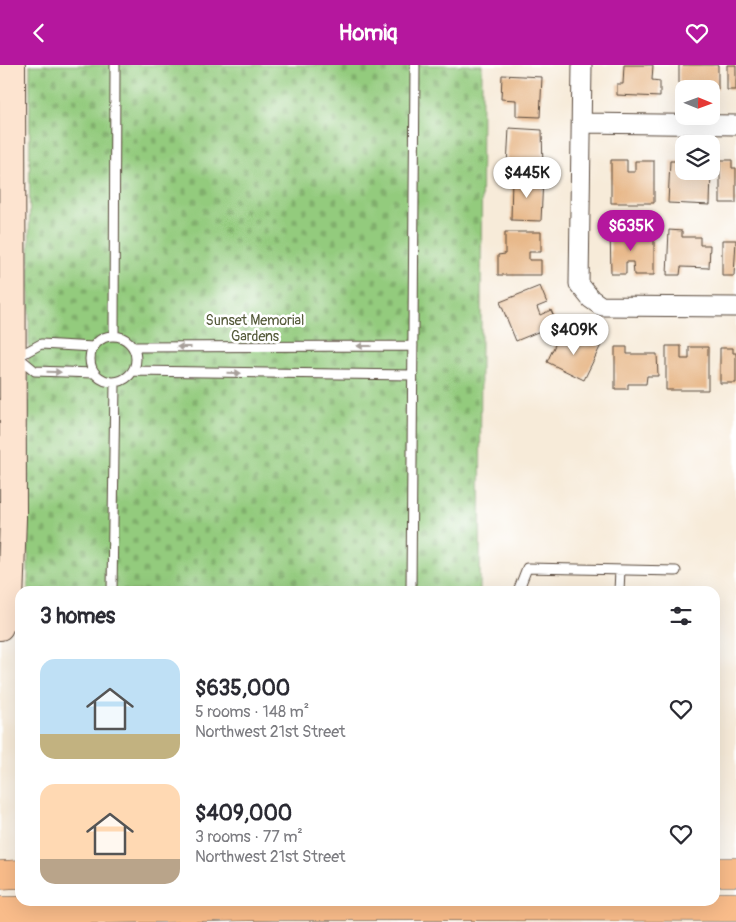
<!DOCTYPE html>
<meta charset="utf-8">
<style>
:root{--surface:#fff;--page:#f2f2f3;--text:#2b2b33;--muted:#7c7c81;--accent:#b5179e}
body{margin:0;font-family:Pangolin,sans-serif;background:var(--page);color:var(--text);height:100vh;display:flex;flex-direction:column;font-size:19px;white-space:nowrap}
*{box-sizing:border-box;margin:0}
p{font-size:16px;color:var(--muted)}
.icon{flex:none;width:28px;height:28px;fill:none;stroke:currentColor;stroke-width:2;stroke-linecap:round;stroke-linejoin:round}
.map{position:relative;flex:1;overflow:hidden}
.panel{position:absolute;left:15px;top:521px;width:705px;height:320px;display:flex;flex-direction:column;background:var(--surface);border-radius:15px;box-shadow:0 5px 20px #0002}
.panel>*{flex:none}
.needle{width:32px;rotate:91deg}
.controls{position:absolute;left:675px;top:15px;display:grid;gap:10px}
.controls a{display:grid;place-items:center;width:45px;height:45px;border-radius:10px;background:var(--surface);box-shadow:0 5px 20px #0002;font-size:25px}
.price{position:absolute;translate:-50% -42px;padding:0 11px;border-radius:18px;background:#fff;color:#222;font-size:16px;line-height:32px;filter:drop-shadow(0 1px 2px #0008)}
.price::after{content:'';position:absolute;left:50%;top:30px;width:15px;height:11px;margin-left:-8px;background:inherit;clip-path:polygon(0 0,100% 0,50% 100%)}
.price.on{background:var(--accent);color:#fff}
ul{padding:0;list-style:none}
li{display:flex;align-items:center;gap:15px;height:125px;padding:0 25px}
li span{display:grid;place-items:center;flex:none;width:140px;height:100px;border-radius:15px;color:#555}
li>.icon{margin-inline-start:auto}
span .icon{width:60px;height:60px;fill:#fffc;stroke-width:1}
li b{font-size:21px}
h2{display:flex;justify-content:space-between;align-items:center;height:60px;padding:0 25px;font-size:21px}
header{display:flex;justify-content:space-between;align-items:center;height:65px;padding:0 25px;background:var(--accent);color:#fff;font-size:22px;font-weight:800}
.map>svg:first-child{display:block}
</style>
<header><svg class="icon" aria-label="back" viewBox="0 0 24 24"><path d="M15 5l-7 7 7 7"/></svg>Homiq<svg class="icon" aria-label="heart" viewBox="0 0 24 24"><path d="M12 20l-8-8c-3-5 5-10 8-4 3-6 11-1 8 4z"/></svg></header>
<div class="map">
<svg width="736" height="857" viewBox="0 0 736 857">
<defs>
<pattern id="cemetery-stones" width="16" height="16" patternUnits="userSpaceOnUse" patternTransform="scale(1.25)"><rect width="16" height="16" fill="#93cb7d"/><path d="M2 7V4a2 2 0 0 1 4 0v3zM10 15v-3a2 2 0 0 1 4 0v3z" fill="#80ae6c"/></pattern>
</defs>
<rect width="100%" height="100%" fill="#fff"/>
<filter id="ink" filterUnits="userSpaceOnUse"><feTurbulence type="fractalNoise" baseFrequency=".02" numOctaves="2"/><feDisplacementMap in="SourceGraphic" scale="10" xChannelSelector="R" yChannelSelector="G"/><feConvolveMatrix kernelMatrix="1 2 1 2 8 2 1 2 1" color-interpolation-filters="sRGB"/></filter>
<filter id="wash" filterUnits="userSpaceOnUse"><feTurbulence type="fractalNoise" baseFrequency=".0096" numOctaves="4" result="noise"/><feDisplacementMap in="SourceGraphic" scale="20" xChannelSelector="R" yChannelSelector="G"/><feGaussianBlur stdDeviation="1.12" result="paint"/><feColorMatrix in="noise" values="0 0 0 0 0 0 0 0 0 0 0 0 0 0 0 0 0 1.4 0 .05"/><feComposite in="paint" operator="in"/></filter>
<g filter="url(#wash)">
<rect width="100%" height="100%" fill="#f7ebd9"/>
<path fill="url(#cemetery-stones)" stroke="#677a4e" d="M30,0H482L480,526H28Z"/>
<g id="blocks">
<path fill="#e8b98b" d="M624,0H653L652,15L660,16V32L617,30V19H623Z
M679,0H718V24H679Z
M727,0H736V25H727Z
M502,10L542,12L540,52L516,51V35L501,34Z
M509,63L542,65L543,103L507,101Z
M611,95H627V107H635V96H654V138H611Z
M720,95H732V103H736V138H720Z
M670,96H683V107L711,106L710,140L668,138Z
M512,112L543,113L541,156L511,155Z
M610,164H637V172H654V210H634L633,197H626V209H611Z
M669,165L682,166V172H700V180H710L709,203L681,202L680,210H667Z
M505,167H541V187H529V195H541V210H498V190L505,189Z
M722,175H736L734,211H722Z
M540,221L547,238L537,242L540,250L551,245L557,259L516,276L500,237Z
M561,267L588,281L591,275L601,280L584,315L547,297Z
M666,281H681V294H689V282H708V325H666Z
M615,282H627V289H657L658,311H647L646,319H628V324H615Z
M720,283H733V288H736V318H720Z"/>
</g>
</g>
<g filter="url(#ink)">
<use href="#blocks" fill-opacity="0" stroke="#57473a" stroke-width="1"/>
<g fill="none" stroke-linecap="round" stroke-linejoin="round">
<g stroke="#57473a" stroke-width="11">
<path id="lane" d="M114,270L115,0
M90 294a23 23 0 1 1 46 0a23 23 0 1 1-46 0Z
M133,282L413,281
M17,292L41,279L93,282
M18,292L35,306L94,308
M133,306L412,310
M112,526L115,318
M411,526L415,0
M518,526L527,503L676,506
M619,526L620,505"/>
</g>
<g stroke="#57473a" stroke-width="21">
<path id="street" d="M582,0L579,219L591,234L601,241L736,242
M582,58L736,60"/>
</g>
<g stroke="#57473a" stroke-width="28">
<path id="secondary" d="M0,562L10,536L13,453L12,0"/>
</g>
<g stroke="#57473a" stroke-width="29">
<path id="primary" d="M715,807H736
M0,810L20,809
M0,846L275,841L736,842"/>
</g>
<use href="#lane" stroke="#fff" stroke-width="9"/>
<use href="#street" stroke="#fff" stroke-width="19"/>
<use href="#secondary" stroke="#fde4d0" stroke-width="26"/>
<use href="#primary" stroke="#f9bc8a" stroke-width="28"/>
</g>
<defs><path id="oneway-solid" d="M-6-.8H1V-3.2L6.5 0L1 3.2V.8H-6Z" transform="scale(1.25)"/></defs>
<g fill="#a79f9a">
<use href="#oneway-solid" transform="translate(364 281) rotate(180)"/>
<use href="#oneway-solid" transform="translate(184 282) rotate(180)"/>
<use href="#oneway-solid" transform="translate(54 307) rotate(2)"/>
<use href="#oneway-solid" transform="translate(234 308) rotate(1)"/>
</g>
</g>
<g text-anchor="middle" stroke-width="5" stroke-linejoin="round" paint-order="stroke">
<g font-size="14" fill="#555a3a" stroke="#fff">
<text x="255" y="260">Sunset Memorial<tspan x="255" dy="16">Gardens</tspan></text>
</g>
</g>
</svg>
<div class="controls">
<a><svg class="needle" viewBox="-14 -14 28 28"><path d="M0-13l5 13h-10z" fill="#e53935"/><path d="M0 13l5-13h-10z" fill="#7c7c81"/></svg></a>
<a><svg class="icon" aria-label="layers" viewBox="0 0 24 24"><path d="M12 4l9 5-9 5-9-5zM3 14l9 5 9-5"/></svg></a>
</div>
<b class="price" style="left:527px;top:134px">$445K</b>
<b class="price on" style="left:631px;top:187px">$635K</b>
<b class="price" style="left:574px;top:291px">$409K</b>
<section class="panel">
<h2>3 homes<svg class="icon" aria-label="filters" viewBox="0 0 24 24"><path d="M4 7h16M4 17h16"/><circle cx="9" cy="7" r="2"/><circle cx="15" cy="17" r="2"/></svg></h2>
<ul>
<li><span style="background:linear-gradient(#bfe0f5 75%,#c2b280 0)"><svg class="icon" aria-label="home" viewBox="0 0 24 24"><path d="M3 11l9-7 9 7M6 9v11h12V9"/></svg></span><div><b>$635,000</b><p>5 rooms · 148 m²</p><p>Northwest 21st Street</p></div><svg class="icon" aria-label="heart" viewBox="0 0 24 24"><path d="M12 20l-8-8c-3-5 5-10 8-4 3-6 11-1 8 4z"/></svg></li>
<li><span style="background:linear-gradient(#ffd9b3 75%,#b9a48a 0)"><svg class="icon" aria-label="home" viewBox="0 0 24 24"><path d="M3 11l9-7 9 7M6 9v11h12V9"/></svg></span><div><b>$409,000</b><p>3 rooms · 77 m²</p><p>Northwest 21st Street</p></div><svg class="icon" aria-label="heart" viewBox="0 0 24 24"><path d="M12 20l-8-8c-3-5 5-10 8-4 3-6 11-1 8 4z"/></svg></li>
</ul>
</section>
</div>
